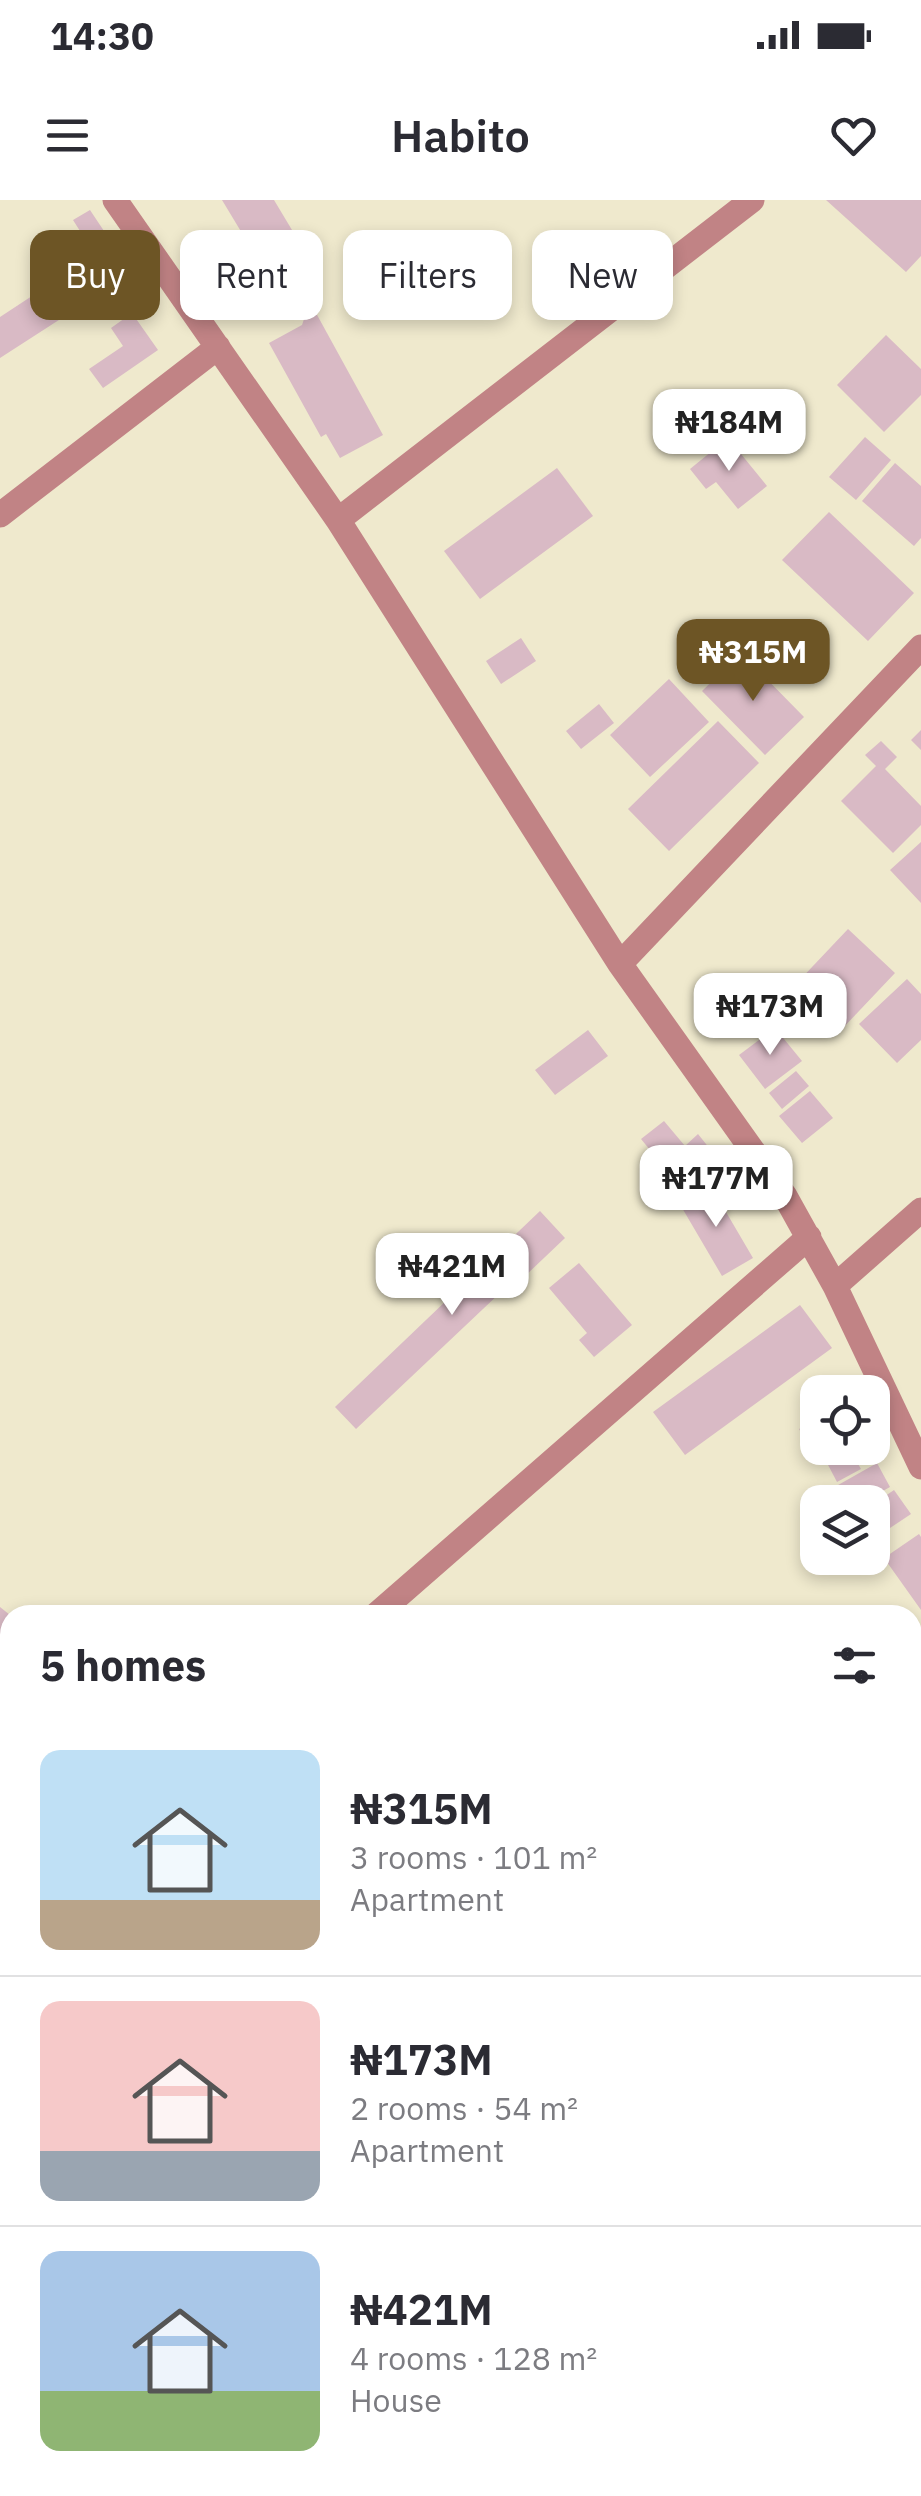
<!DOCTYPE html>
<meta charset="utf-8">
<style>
:root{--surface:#fff;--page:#f2f2f3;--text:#2b2b33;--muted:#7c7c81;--line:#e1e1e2;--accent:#6d5525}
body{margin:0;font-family:"IBM Plex Sans",sans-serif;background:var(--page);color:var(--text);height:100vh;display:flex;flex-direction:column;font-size:38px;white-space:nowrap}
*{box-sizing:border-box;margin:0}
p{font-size:32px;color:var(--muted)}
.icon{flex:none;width:55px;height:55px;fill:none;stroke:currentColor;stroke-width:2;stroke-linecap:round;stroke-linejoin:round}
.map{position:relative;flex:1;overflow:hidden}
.details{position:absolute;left:0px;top:1405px;width:922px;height:892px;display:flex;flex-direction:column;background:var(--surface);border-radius:30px 30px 0 0;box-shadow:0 5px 15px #0003}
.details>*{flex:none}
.guide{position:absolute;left:30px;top:30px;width:862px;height:90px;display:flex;gap:20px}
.buttons{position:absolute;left:800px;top:1175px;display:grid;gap:20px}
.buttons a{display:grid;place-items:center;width:90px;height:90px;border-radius:20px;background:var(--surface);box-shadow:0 5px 15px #0003;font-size:50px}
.price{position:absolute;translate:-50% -85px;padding:0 22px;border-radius:20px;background:#fff;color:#222;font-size:32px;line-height:65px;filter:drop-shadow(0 2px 5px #0008)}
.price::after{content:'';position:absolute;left:50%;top:60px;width:30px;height:22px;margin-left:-15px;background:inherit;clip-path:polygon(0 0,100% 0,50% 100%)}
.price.current{background:var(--accent);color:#fff}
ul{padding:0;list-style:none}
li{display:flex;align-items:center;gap:30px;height:250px;padding:0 40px}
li+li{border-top:2px solid var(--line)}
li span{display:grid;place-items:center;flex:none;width:280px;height:200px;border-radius:20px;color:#555}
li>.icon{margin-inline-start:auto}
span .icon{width:120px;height:120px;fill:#fffc;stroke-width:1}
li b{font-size:42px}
h2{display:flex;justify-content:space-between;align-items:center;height:120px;padding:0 40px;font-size:42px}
.tag{padding:0 35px;border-radius:20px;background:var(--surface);box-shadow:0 5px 15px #0003;font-size:35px;line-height:90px}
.tag.current{background:var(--accent);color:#fff}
.status{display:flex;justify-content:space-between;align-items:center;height:70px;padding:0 50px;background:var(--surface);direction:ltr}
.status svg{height:28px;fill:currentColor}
header{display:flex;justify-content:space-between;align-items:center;height:130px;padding:0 40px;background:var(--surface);font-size:45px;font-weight:600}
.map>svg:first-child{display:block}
</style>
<div class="status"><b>14:30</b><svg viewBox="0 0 49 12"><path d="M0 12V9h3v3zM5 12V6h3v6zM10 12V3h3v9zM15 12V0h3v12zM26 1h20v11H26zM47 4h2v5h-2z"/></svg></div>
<header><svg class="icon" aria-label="menu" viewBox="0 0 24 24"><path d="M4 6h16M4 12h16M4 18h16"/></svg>Habito<svg class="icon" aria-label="heart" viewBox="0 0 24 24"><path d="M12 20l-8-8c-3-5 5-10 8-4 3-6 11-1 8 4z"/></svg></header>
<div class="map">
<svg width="921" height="2296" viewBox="0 0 921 2296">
<rect width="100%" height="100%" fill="#efe9cd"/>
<path fill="#d9bac5" d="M222,0H274L295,35L257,58Z
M826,0H921V56L906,72Z
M90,10L104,31L87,42L73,20Z
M92,64L107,89L0,158V117L32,96L39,106L32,94L75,67L78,72Z
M132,113L158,150L103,188L89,169L123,146L111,128Z
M316,113L383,235L340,258L326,234L321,237L269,143L302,125L304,119Z
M886,135L921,169V195L884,232L837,185Z
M865,237L891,260L856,300L829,277Z
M728,238L767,286L738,309L716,282L706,289L690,269Z
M895,263L921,286V338L914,346L862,301Z
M557,268L593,316L480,399L444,351Z
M829,312L914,393L868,441L782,360Z
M521,438L536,461L501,484L486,461Z
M741,453L804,517L765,555L702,491Z
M669,479L709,522L650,577L610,535Z
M599,504L614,523L581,549L566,531Z
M718,521L759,563L669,651L628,609Z
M921,530V550L911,540Z
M881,541L897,557L885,569L921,606V625L893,653L841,601L876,566L865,555Z
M921,642V703L890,670Z
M848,729L895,773L842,829L795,785Z
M907,779L921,794V840L897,863L859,824Z
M750,792L767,815L740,834L723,811Z
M775,828L802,861L765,889L739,855Z
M588,830L608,856L555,895L535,870Z
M796,871L809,886L782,909L769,893Z
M810,891L833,918L802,943L779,916Z
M664,921L685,946L698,934L710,949L695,961L703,971L682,989L641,939Z
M709,983L753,1058L722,1076L678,1001Z
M540,1011L565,1038L524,1077L521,1073L356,1229L335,1207Z
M579,1063L632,1125L594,1157L579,1140L587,1133L549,1088Z
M800,1105L832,1148L685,1255L653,1212Z
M818,1218V1248H845L819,1263L799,1229Z
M850,1250L861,1269L837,1282L827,1263Z
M877,1263L890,1287L863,1302H830L824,1293Z
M894,1290L911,1314L872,1340V1305Z
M919,1334L921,1337V1410L884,1358Z
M0,1407L10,1415V1491L0,1483Z
M912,1783L921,1792V1900L912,1890Z
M10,1914V1959L0,1949V1924Z
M0,1963L10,1973L0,1985Z
M10,2004V2054L0,2043V2013Z
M921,2092V2160L919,2162L912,2154V2099Z
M912,2218L921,2229V2258L912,2264Z
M912,2272L921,2284V2288L909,2296H896L890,2288H912Z
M87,2288H145L147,2289L141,2296H80Z
M369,2288H445L436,2296H403L400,2293L396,2296H377Z
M592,2288H618L610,2296H601Z
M685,2288H745L732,2296H691Z
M786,2288H853L860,2296H793Z"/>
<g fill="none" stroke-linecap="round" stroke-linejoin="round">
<path stroke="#c18385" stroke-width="25" d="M115,0L338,320L620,764L785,996L835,1086L921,1267
M0,315L218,147
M338,320L752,0
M620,764L921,447
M835,1086L921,1010
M376,1415L809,1037
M0,1737L10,1729
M912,1955L921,1947
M0,2129L10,2138
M164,2288L173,2296
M455,2296L464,2288"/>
</g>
</svg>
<div class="buttons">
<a><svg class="icon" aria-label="locate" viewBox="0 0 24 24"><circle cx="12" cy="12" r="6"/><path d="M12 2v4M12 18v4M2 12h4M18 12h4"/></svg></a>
<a><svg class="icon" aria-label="layers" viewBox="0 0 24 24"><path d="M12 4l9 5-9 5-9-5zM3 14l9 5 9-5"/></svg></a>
</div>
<b class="price" style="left:729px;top:274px">₦184M</b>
<b class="price current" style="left:753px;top:504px">₦315M</b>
<b class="price" style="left:770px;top:858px">₦173M</b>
<b class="price" style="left:716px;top:1030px">₦177M</b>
<b class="price" style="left:452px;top:1118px">₦421M</b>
<div class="guide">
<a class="tag current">Buy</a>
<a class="tag">Rent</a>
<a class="tag">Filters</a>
<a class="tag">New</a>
</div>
<section class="details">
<h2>5 homes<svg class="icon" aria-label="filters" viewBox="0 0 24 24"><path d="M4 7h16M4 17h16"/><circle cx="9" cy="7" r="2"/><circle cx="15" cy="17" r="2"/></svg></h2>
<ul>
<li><span style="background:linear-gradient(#bfe0f5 75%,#b9a48a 0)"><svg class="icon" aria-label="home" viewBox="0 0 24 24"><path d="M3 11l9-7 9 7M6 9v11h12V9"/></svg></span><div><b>₦315M</b><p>3 rooms · 101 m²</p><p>Apartment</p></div></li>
<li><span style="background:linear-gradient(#f6c9c9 75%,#9aa5b1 0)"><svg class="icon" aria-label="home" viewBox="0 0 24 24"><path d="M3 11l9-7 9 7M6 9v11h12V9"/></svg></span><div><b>₦173M</b><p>2 rooms · 54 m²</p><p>Apartment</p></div></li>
<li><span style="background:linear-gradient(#a9c7e8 70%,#8fb573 0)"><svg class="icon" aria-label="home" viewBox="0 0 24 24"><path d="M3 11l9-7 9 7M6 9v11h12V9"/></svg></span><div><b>₦421M</b><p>4 rooms · 128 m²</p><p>House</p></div></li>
</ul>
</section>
</div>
